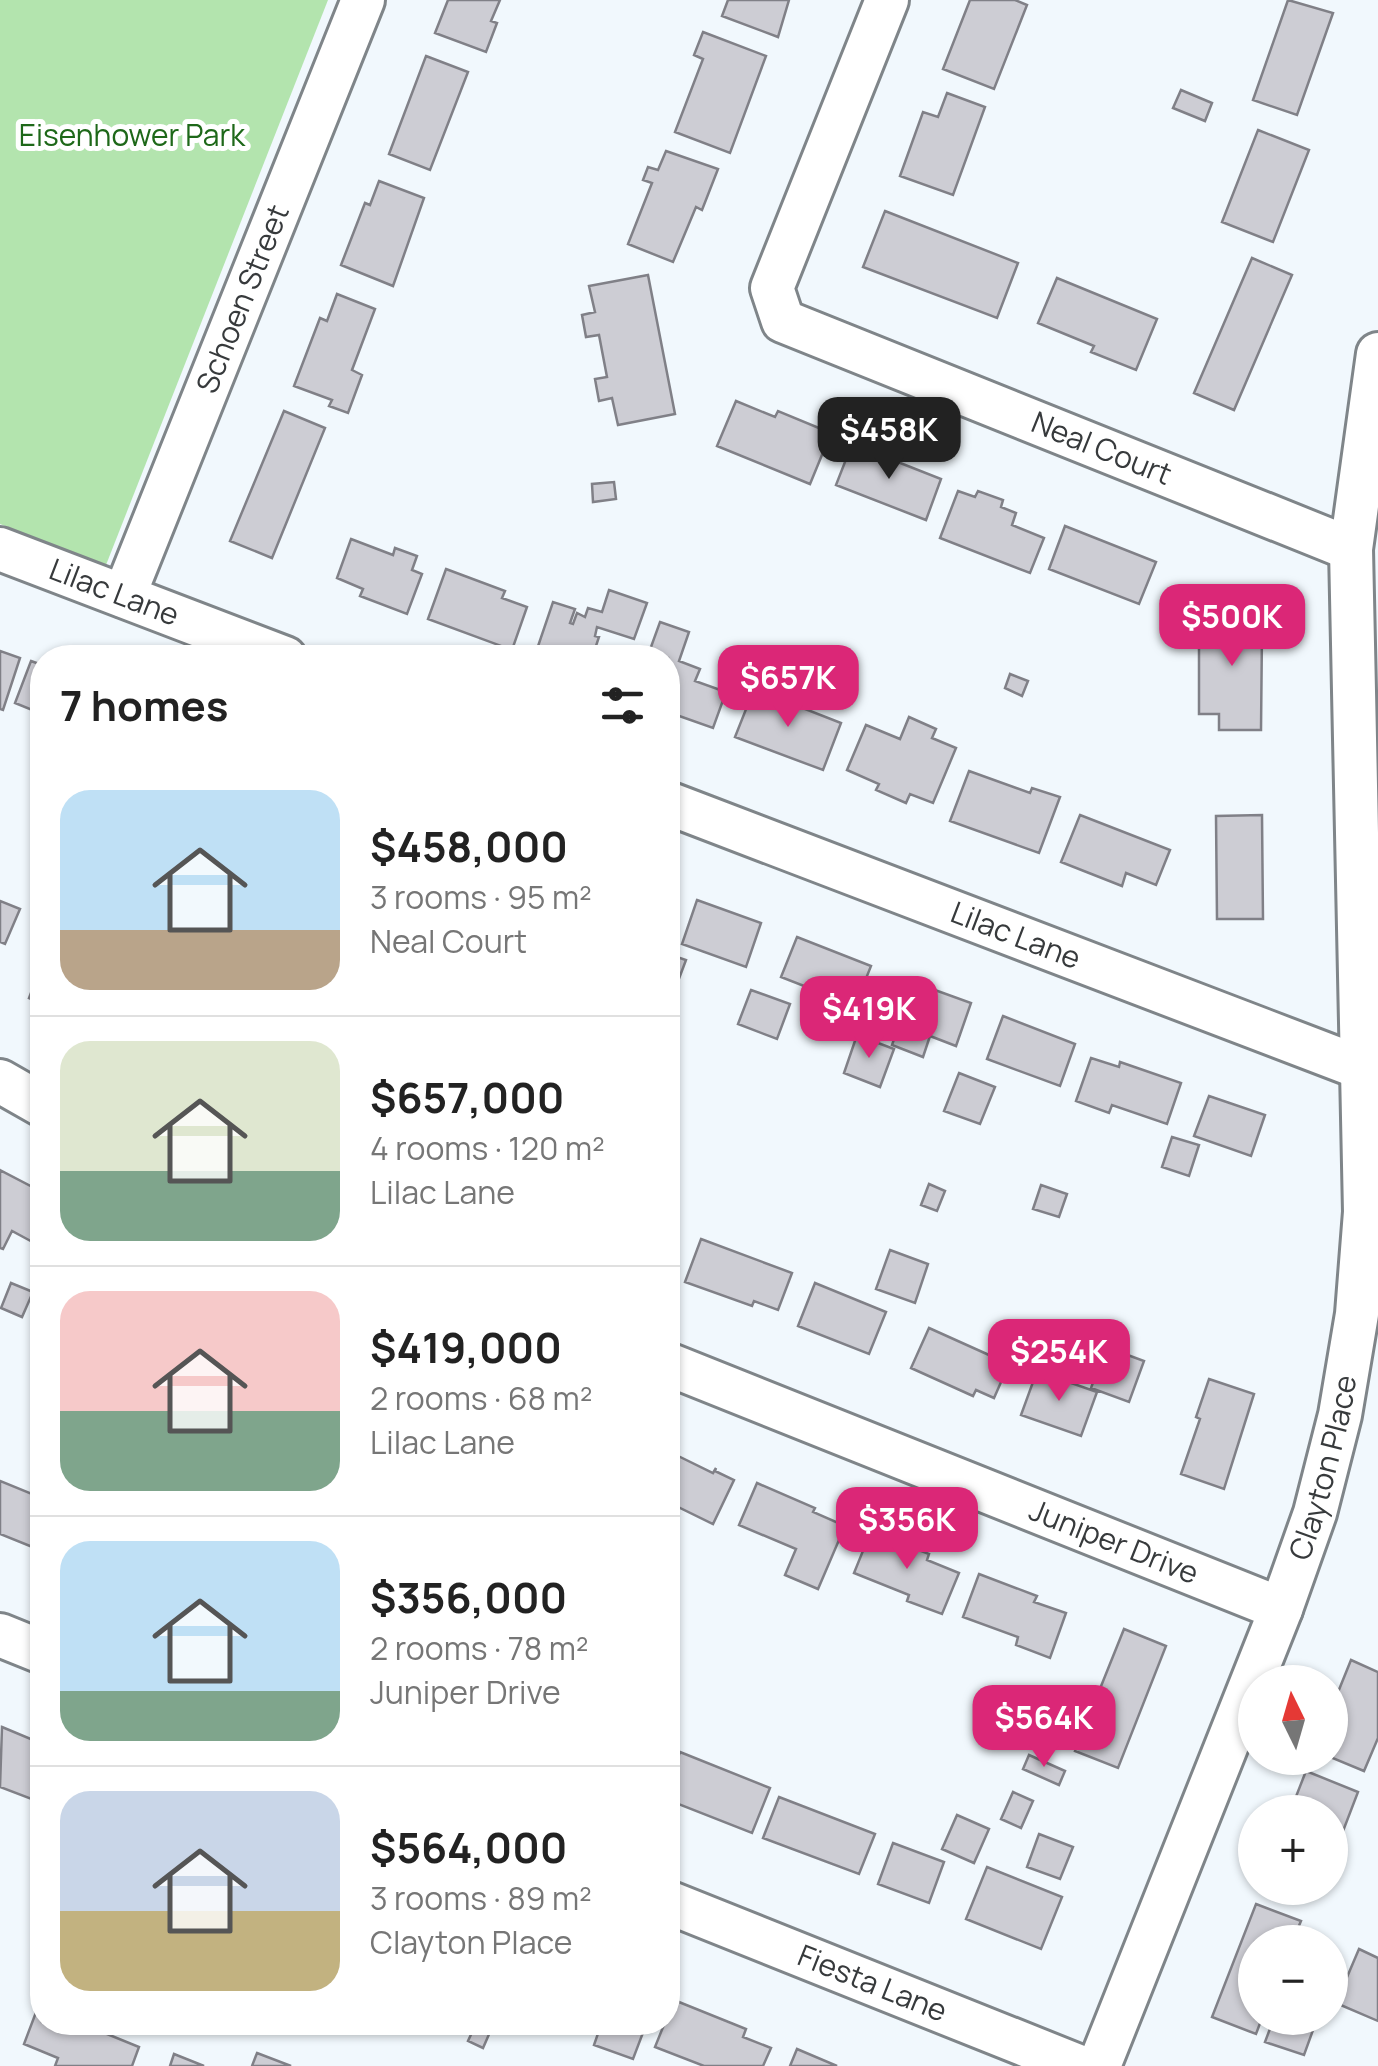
<!DOCTYPE html>
<meta charset="utf-8">
<style>
:root{--surface:#fff;--page:#f2f2f2;--text:#222;--muted:#767676;--line:#e0e0e0;--accent:#db2777}
body{margin:0;font-family:Manrope,sans-serif;background:var(--page);color:var(--text);height:100vh;display:flex;flex-direction:column;font-size:38px;white-space:nowrap}
*{box-sizing:border-box;margin:0}
p{font-size:32px;color:var(--muted)}
.icon{flex:none;width:55px;height:55px;fill:none;stroke:currentColor;stroke-width:2;stroke-linecap:round;stroke-linejoin:round}
.map{position:relative;flex:1;overflow:hidden}
.panel{position:absolute;left:30px;top:645px;width:650px;height:1390px;display:flex;flex-direction:column;background:var(--surface);border-radius:40px;box-shadow:0 2px 8px #0004}
.panel>*{flex:none}
.needle{width:65px;rotate:355deg}
.buttons{position:absolute;left:1238px;top:1665px;display:grid;gap:20px}
.buttons a{display:grid;place-items:center;width:110px;height:110px;border-radius:50%;background:var(--surface);box-shadow:0 2px 8px #0004;font-size:50px}
.price{position:absolute;translate:-50% -85px;padding:0 22px;border-radius:20px;background:var(--accent);color:#fff;font-size:32px;line-height:65px;filter:drop-shadow(0 2px 5px #0008)}
.price::after{content:'';position:absolute;left:50%;top:60px;width:30px;height:22px;margin-left:-15px;background:inherit;clip-path:polygon(0 0,100% 0,50% 100%)}
.price.on{background:#222;color:#fff}
ul{padding:0;list-style:none}
li{display:flex;align-items:center;gap:30px;height:250px;padding:0 30px}
li+li{border-top:2px solid var(--line)}
li span{display:grid;place-items:center;flex:none;width:280px;height:200px;border-radius:30px;color:#555}
li>.icon{margin-inline-start:auto}
span .icon{width:120px;height:120px;fill:#fffc;stroke-width:1}
li b{font-size:42px}
h2{display:flex;justify-content:space-between;align-items:center;height:120px;padding:0 30px;font-size:42px}
.map>svg:first-child{display:block}
</style>
<div class="map">
<svg width="1378" height="2066" viewBox="0 0 1378 2066">
<rect width="100%" height="100%" fill="#f1f8fd"/>
<path fill="#b3e4ae" d="M0,0H328L106,565L0,524Z"/>
<path fill="#cdcdd4" stroke="#808087" stroke-width="2.5" d="M448,0H500L491,21L497,23L486,52L435,33Z
M728,0H789L778,37L722,16Z
M970,0H1015L1027,5L994,89L943,69Z
M1288,0L1333,13L1297,115L1253,100Z
M703,32L766,56L730,153L675,132L703,59L694,55Z
M426,56L468,72L430,170L389,154Z
M1181,90L1212,103L1205,121L1173,108Z
M947,93L985,107L953,195L900,176L923,112L938,117Z
M1258,130L1309,150L1273,242L1222,222Z
M666,151L718,169L702,210L696,207L673,262L628,244L652,183L643,180L648,167L658,170Z
M379,181L424,198L393,286L341,265L365,203L370,205Z
M885,211L1018,263L997,318L863,267Z
M1252,258L1292,275L1234,410L1194,393Z
M648,275L675,414L618,425L612,398L599,401L595,379L607,377L599,335L586,337L582,315L595,312L589,286Z
M1057,278L1157,319L1136,370L1091,352L1094,346L1038,323Z
M337,294L375,309L352,370L362,375L348,413L329,406L332,400L294,386L320,318L327,321Z
M736,401L775,417L778,411L831,433L810,484L717,446Z
M284,411L325,428L272,558L230,541Z
M852,444L941,479L926,520L836,485Z
M614,482L616,499L593,502L592,484Z
M958,491L975,497L978,491L1003,500L1001,507L1016,513L1012,525L1044,538L1030,573L940,538Z
M1065,526L1156,562L1139,604L1049,569Z
M351,539L393,555L395,548L417,556L412,570L422,574L407,614L360,596L363,589L337,578Z
M446,569L505,591L502,598L527,607L512,650L428,619Z
M609,590L647,603L634,639L597,627L595,636L599,637L592,658H534L553,602L575,609L570,623L573,624L577,613L585,617L588,608L602,612Z
M1214,600H1248V631H1262L1261,730H1219V714H1199V636H1214Z
M660,622L689,632L679,661L700,669L695,681L726,692L713,728L668,712V658H647Z
M0,651L20,658L3,710L0,709Z
M31,661L42,665V714L15,703Z
M1010,674L1028,681L1022,696L1005,688Z
M754,689L841,723L823,770L735,737Z
M909,717L936,729L932,738L956,748L933,803L910,794L906,803L876,790L879,784L847,770L866,725L900,739Z
M969,771L1030,793L1032,788L1060,797L1039,853L950,821Z
M1080,815L1170,850L1156,885L1126,873L1122,886L1061,862Z
M1262,815L1263,919H1217L1216,816Z
M697,900L761,923L746,967L682,944Z
M0,901L20,909L5,944L0,942Z
M797,937L871,966L855,1006L781,977Z
M668,954L686,960L671,1000L668,999Z
M42,964V1004L29,998Z
M910,981L971,1003L956,1046L930,1036L923,1057L892,1045L899,1025L895,1023Z
M751,990L790,1004L777,1039L738,1024Z
M1003,1016L1075,1044L1060,1086L987,1059Z
M857,1035L894,1049L880,1087L844,1073Z
M1091,1058L1119,1067L1120,1062L1181,1083L1167,1124L1112,1105L1109,1113L1076,1101Z
M959,1073L995,1087L980,1124L944,1111Z
M1209,1096L1265,1115L1251,1156L1194,1136Z
M1172,1137L1199,1145L1189,1176L1162,1167Z
M0,1170L42,1192V1240L40,1246L12,1231L3,1249L0,1248Z
M929,1184L945,1191L937,1211L921,1205Z
M1041,1185L1067,1194L1059,1217L1033,1209Z
M668,1223L677,1227L668,1250Z
M701,1239L792,1273L778,1310L754,1301L752,1306L685,1282Z
M890,1250L928,1264L915,1303L876,1289Z
M11,1283L33,1292L22,1317L1,1308Z
M815,1283L886,1312L869,1354L798,1326Z
M929,1328L1009,1364L994,1398L976,1390L973,1396L911,1368Z
M1106,1347L1144,1361L1129,1402L1091,1388Z
M1037,1371L1097,1392L1081,1436L1021,1415Z
M1209,1379L1254,1394L1224,1489L1181,1474L1200,1419L1196,1417Z
M668,1451L713,1473L716,1468L715,1471L734,1480L713,1524L668,1502Z
M0,1481L42,1498V1529L35,1548L0,1534Z
M757,1483L815,1508L813,1512L845,1526L818,1589L785,1575L796,1549L739,1525Z
M871,1531L929,1554L927,1560L959,1573L942,1614L907,1601L909,1595L854,1573Z
M979,1574L1037,1596L1034,1602L1066,1613L1050,1658L1016,1645L1018,1637L963,1617Z
M1124,1629L1166,1646L1118,1768L1075,1751Z
M1351,1660L1378,1672V1738L1364,1771L1330,1757V1712Z
M2,1727L38,1742L37,1746L42,1749V1803L0,1787Z
M680,1752L770,1788L752,1833L668,1800V1785Z
M1029,1755L1065,1771L1059,1785L1023,1769Z
M1306,1771L1358,1792L1330,1865V1812H1290Z
M1013,1792L1033,1801L1021,1828L1001,1819Z
M779,1797L875,1834L859,1874L763,1838Z
M957,1815L989,1829L974,1863L942,1849Z
M1039,1834L1073,1847L1060,1879L1027,1867Z
M893,1843L944,1862L929,1903L878,1884Z
M987,1867L1062,1897L1041,1949L966,1919Z
M1256,1904L1301,1921L1292,1942H1255V2018H1262L1256,2034L1212,2017Z
M1359,1949L1378,1958V2021L1336,2003Z
M674,2000L746,2029L743,2037L771,2048L763,2066H704L655,2047Z
M38,2007L42,2008V2022H111L107,2034L139,2047L132,2066H55L58,2058L24,2044Z
M1274,2018L1317,2019L1304,2055L1265,2042Z
M602,2022H647L633,2059L594,2045Z
M475,2026L490,2032L483,2048L468,2041Z
M797,2049L837,2066H790Z
M257,2053L291,2066H252Z
M174,2054L204,2066H170Z"/>
<g fill="none" stroke-linecap="round" stroke-linejoin="round">
<g stroke="#7f8589" stroke-width="48">
<g id="minor">
<path id="s1" d="M887,0L772,288L783,321L1351,549"/>
<path id="s2" d="M0,549L285,658"/>
<path id="s3" d="M124,596L363,0"/>
<path id="s4" d="M668,803L1364,1069"/>
<path d="M0,1081L42,1105"/>
<path id="s5" d="M668,1364L1281,1609"/>
<path d="M0,1635L42,1652"/>
<path id="s6" d="M668,1902L1078,2066"/>
<path id="s7" d="M1099,2066L1281,1609L1315,1513L1340,1415L1357,1314L1365,1212L1351,549L1378,354"/>
</g>
</g>
<use href="#minor" stroke="#fff" stroke-width="42"/>
</g>
<g text-anchor="middle" stroke-width="10" stroke-linejoin="round" paint-order="stroke">
<g font-size="30" fill="#1e6819" stroke="#fff">
<text x="132" y="146">Eisenhower Park</text>
</g>
<g font-size="30" fill="#373a3c" stroke="#fff">
<text dy="10" stroke="none"><textPath href="#s3" startOffset="320">Schoen Street</textPath></text>
<text dy="10" stroke="none"><textPath href="#s1" startOffset="688">Neal Court</textPath></text>
<text dy="10" stroke="none"><textPath href="#s2" startOffset="122">Lilac Lane</textPath></text>
<text dy="10" stroke="none"><textPath href="#s4" startOffset="372">Lilac Lane</textPath></text>
<text dy="10" stroke="none"><textPath href="#s7" startOffset="640">Clayton Place</textPath></text>
<text dy="10" stroke="none"><textPath href="#s5" startOffset="480">Juniper Drive</textPath></text>
<text dy="10" stroke="none"><textPath href="#s6" startOffset="220">Fiesta Lane</textPath></text>
</g>
</g>
</svg>
<div class="buttons">
<a><svg class="needle" viewBox="-14 -14 28 28"><path d="M0-13l5 13h-10z" fill="#e53935"/><path d="M0 13l5-13h-10z" fill="#767676"/></svg></a>
<a>+</a>
<a>−</a>
</div>
<b class="price on" style="left:889px;top:482px">$458K</b>
<b class="price" style="left:1232px;top:669px">$500K</b>
<b class="price" style="left:788px;top:730px">$657K</b>
<b class="price" style="left:869px;top:1061px">$419K</b>
<b class="price" style="left:1059px;top:1404px">$254K</b>
<b class="price" style="left:907px;top:1572px">$356K</b>
<b class="price" style="left:1044px;top:1770px">$564K</b>
<section class="panel">
<h2>7 homes<svg class="icon" aria-label="filters" viewBox="0 0 24 24"><path d="M4 7h16M4 17h16"/><circle cx="9" cy="7" r="2"/><circle cx="15" cy="17" r="2"/></svg></h2>
<ul>
<li><span style="background:linear-gradient(#bfe0f5 70%,#b9a48a 0)"><svg class="icon" aria-label="home" viewBox="0 0 24 24"><path d="M3 11l9-7 9 7M6 9v11h12V9"/></svg></span><div><b>$458,000</b><p>3 rooms · 95 m²</p><p>Neal Court</p></div></li>
<li><span style="background:linear-gradient(#dfe7d0 65%,#7fa58c 0)"><svg class="icon" aria-label="home" viewBox="0 0 24 24"><path d="M3 11l9-7 9 7M6 9v11h12V9"/></svg></span><div><b>$657,000</b><p>4 rooms · 120 m²</p><p>Lilac Lane</p></div></li>
<li><span style="background:linear-gradient(#f6c9c9 60%,#7fa58c 0)"><svg class="icon" aria-label="home" viewBox="0 0 24 24"><path d="M3 11l9-7 9 7M6 9v11h12V9"/></svg></span><div><b>$419,000</b><p>2 rooms · 68 m²</p><p>Lilac Lane</p></div></li>
<li><span style="background:linear-gradient(#bfe0f5 75%,#7fa58c 0)"><svg class="icon" aria-label="home" viewBox="0 0 24 24"><path d="M3 11l9-7 9 7M6 9v11h12V9"/></svg></span><div><b>$356,000</b><p>2 rooms · 78 m²</p><p>Juniper Drive</p></div></li>
<li><span style="background:linear-gradient(#c9d6e8 60%,#c2b280 0)"><svg class="icon" aria-label="home" viewBox="0 0 24 24"><path d="M3 11l9-7 9 7M6 9v11h12V9"/></svg></span><div><b>$564,000</b><p>3 rooms · 89 m²</p><p>Clayton Place</p></div></li>
</ul>
</section>
</div>
